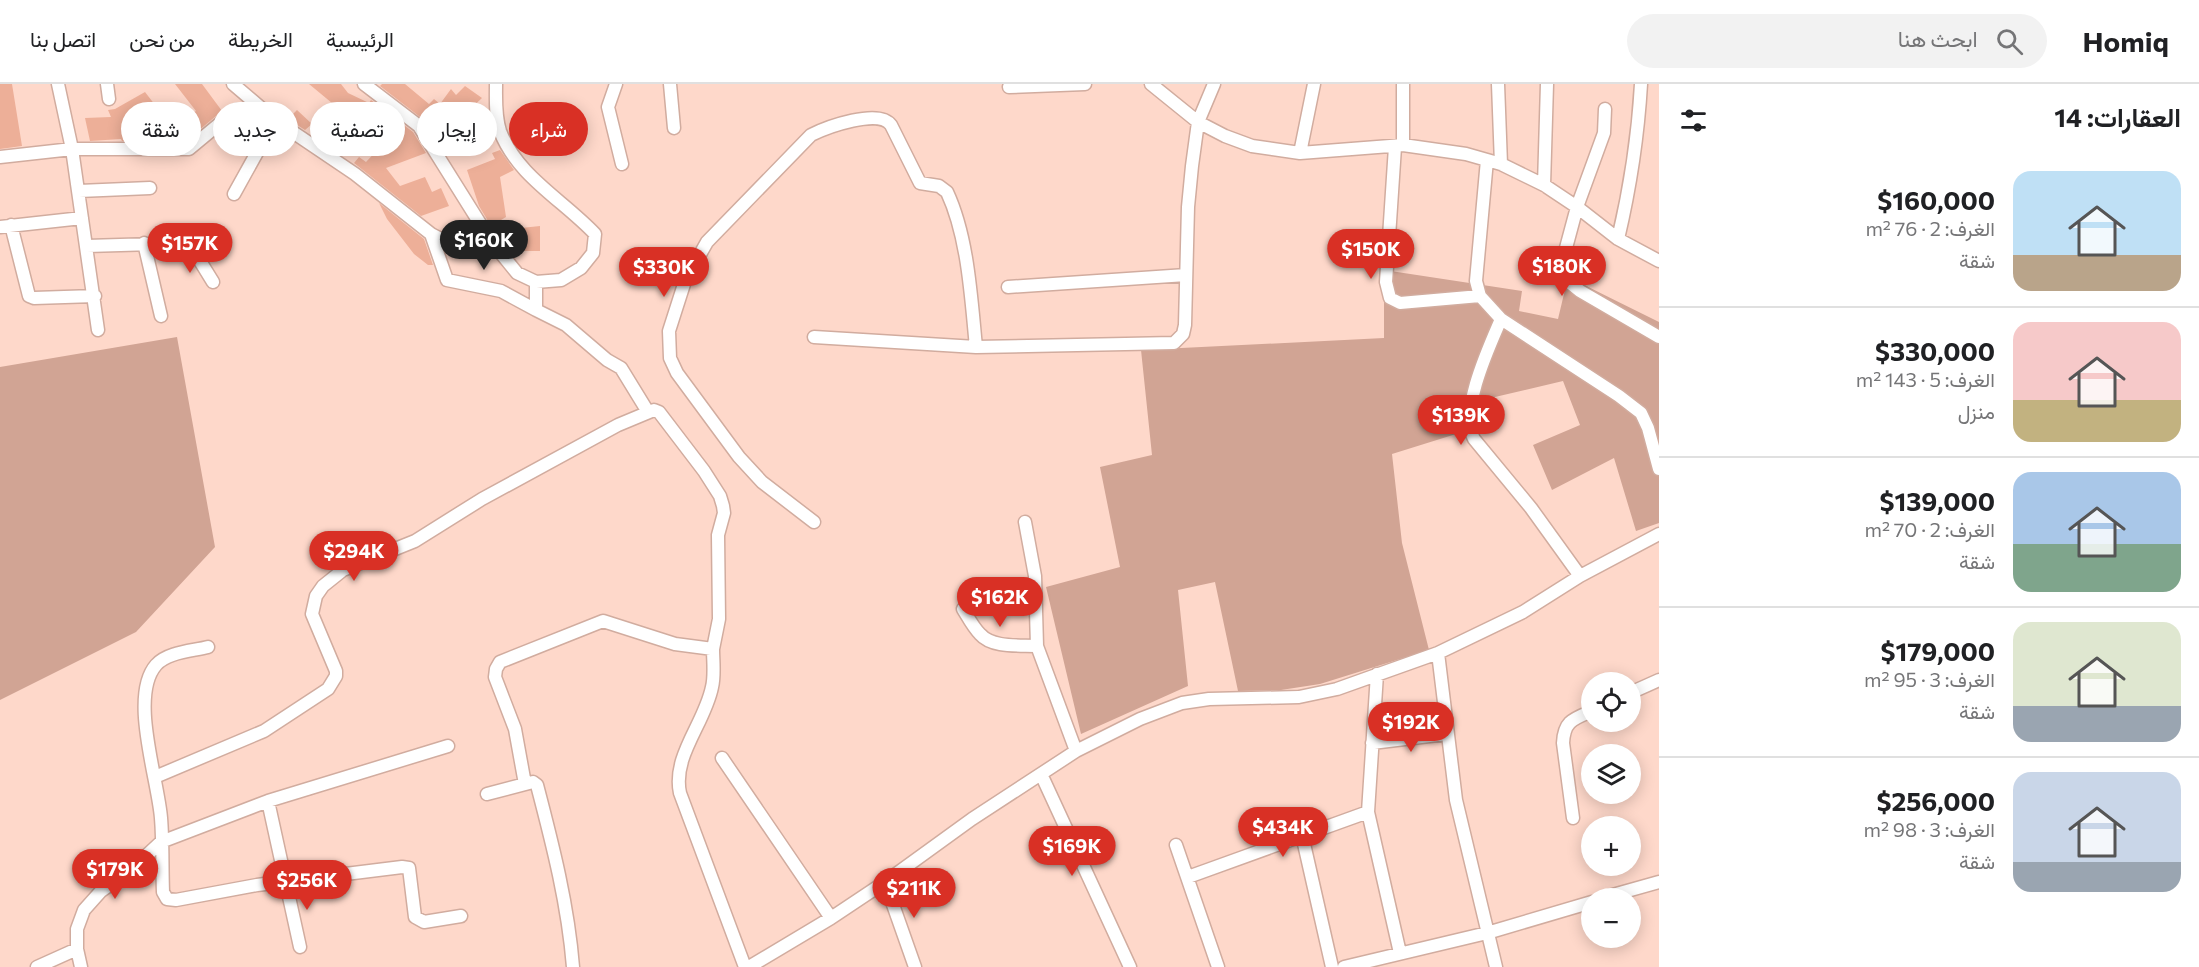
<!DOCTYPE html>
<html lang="ar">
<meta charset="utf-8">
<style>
:root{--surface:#fff;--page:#f2f2f2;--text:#202124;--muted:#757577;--line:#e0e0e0;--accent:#d93025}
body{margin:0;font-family:Commissioner,Vazirmatn,sans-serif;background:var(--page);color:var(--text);direction:rtl;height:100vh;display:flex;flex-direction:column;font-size:22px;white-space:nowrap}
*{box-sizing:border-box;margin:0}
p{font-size:20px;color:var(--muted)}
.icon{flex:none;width:33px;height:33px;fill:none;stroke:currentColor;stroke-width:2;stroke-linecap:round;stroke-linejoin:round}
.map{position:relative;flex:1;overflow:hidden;direction:ltr}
.sheet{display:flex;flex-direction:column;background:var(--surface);width:540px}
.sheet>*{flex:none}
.banner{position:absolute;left:18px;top:18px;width:570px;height:54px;direction:rtl;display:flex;gap:12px}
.tools{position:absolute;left:1581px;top:588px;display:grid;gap:12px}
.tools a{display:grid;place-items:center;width:60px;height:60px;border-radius:50%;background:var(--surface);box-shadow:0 3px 15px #0003;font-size:30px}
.price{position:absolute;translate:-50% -51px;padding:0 14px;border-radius:21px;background:var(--accent);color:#fff;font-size:20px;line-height:39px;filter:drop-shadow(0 2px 3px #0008)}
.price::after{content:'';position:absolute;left:50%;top:36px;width:18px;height:14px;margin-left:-9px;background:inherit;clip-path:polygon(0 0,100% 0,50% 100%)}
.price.on{background:#222;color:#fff}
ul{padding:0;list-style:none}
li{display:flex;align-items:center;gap:18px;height:150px;padding:0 18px}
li+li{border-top:2px solid var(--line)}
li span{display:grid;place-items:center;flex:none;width:168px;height:120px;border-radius:18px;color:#555}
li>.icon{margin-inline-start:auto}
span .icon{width:72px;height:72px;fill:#fffc;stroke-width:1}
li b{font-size:26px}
h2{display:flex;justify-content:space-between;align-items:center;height:72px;padding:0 18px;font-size:26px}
.pill{padding:0 21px;border-radius:27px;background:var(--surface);box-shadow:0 3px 15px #0003;font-size:21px;line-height:54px}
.pill.on{background:var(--accent);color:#fff}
header{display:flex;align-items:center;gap:36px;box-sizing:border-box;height:84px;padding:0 30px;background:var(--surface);border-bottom:2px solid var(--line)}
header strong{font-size:28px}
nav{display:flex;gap:33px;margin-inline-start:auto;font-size:21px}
.search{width:420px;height:54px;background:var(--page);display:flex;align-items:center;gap:15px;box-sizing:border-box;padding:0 21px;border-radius:33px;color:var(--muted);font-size:22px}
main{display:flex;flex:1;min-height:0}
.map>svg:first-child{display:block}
</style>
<header>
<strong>Homiq</strong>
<div class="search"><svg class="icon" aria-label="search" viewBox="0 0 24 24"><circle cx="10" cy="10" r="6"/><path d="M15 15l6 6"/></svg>ابحث هنا</div>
<nav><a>الرئيسية</a><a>الخريطة</a><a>من نحن</a><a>اتصل بنا</a></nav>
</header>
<main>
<section class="sheet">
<h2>العقارات: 14<svg class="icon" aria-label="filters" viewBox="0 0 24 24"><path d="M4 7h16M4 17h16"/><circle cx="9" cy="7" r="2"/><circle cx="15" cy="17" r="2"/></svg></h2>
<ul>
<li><span style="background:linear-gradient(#bfe0f5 70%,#b9a48a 0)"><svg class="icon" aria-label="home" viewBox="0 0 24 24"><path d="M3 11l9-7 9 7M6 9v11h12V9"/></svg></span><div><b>$160,000</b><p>الغرف: 2 · 76 m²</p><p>شقة</p></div></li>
<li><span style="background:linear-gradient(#f6c9c9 65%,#c2b280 0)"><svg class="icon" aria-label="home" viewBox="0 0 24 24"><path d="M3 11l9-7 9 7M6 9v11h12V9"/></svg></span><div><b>$330,000</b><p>الغرف: 5 · 143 m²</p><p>منزل</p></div></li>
<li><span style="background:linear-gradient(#a9c7e8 60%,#7fa58c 0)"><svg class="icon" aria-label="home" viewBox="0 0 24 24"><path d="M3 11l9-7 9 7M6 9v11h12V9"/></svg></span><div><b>$139,000</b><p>الغرف: 2 · 70 m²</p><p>شقة</p></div></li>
<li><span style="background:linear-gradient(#dfe7d0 70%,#9aa5b1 0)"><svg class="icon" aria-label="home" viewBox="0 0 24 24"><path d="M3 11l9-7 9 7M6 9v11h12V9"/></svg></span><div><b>$179,000</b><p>الغرف: 3 · 95 m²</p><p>شقة</p></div></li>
<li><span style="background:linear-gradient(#c9d6e8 75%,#9aa5b1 0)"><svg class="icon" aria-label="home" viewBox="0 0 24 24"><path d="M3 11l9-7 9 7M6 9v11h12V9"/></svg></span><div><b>$256,000</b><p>الغرف: 3 · 98 m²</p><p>شقة</p></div></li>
</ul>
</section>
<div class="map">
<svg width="1659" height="883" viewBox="0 0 1659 883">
<rect width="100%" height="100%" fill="#fed8ca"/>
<path fill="#d1a494" d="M1384,186L1522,207L1519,227L1558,235L1568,193L1659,238V439L1636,447L1614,374L1552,406L1533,361L1580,341L1563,297L1495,313L1472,345L1392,370L1402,459L1429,566L1320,600L1281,606L1238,607L1215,498L1178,506L1188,602L1081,650L1046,503L1120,483L1100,383L1152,371L1141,266L1384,254Z
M177,253L215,463L136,548L0,616V283Z"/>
<path fill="#edaf98" d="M0,0H12L22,62L0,65Z
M175,0H202L222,27L186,57H180L177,52L150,56L122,57L121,55L90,57L85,34L111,33L108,26L115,25L145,8L162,30L165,48L196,27Z
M309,0H341L348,9L369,19L371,16L413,48L426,69L386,84L400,102L425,93L432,108L441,104L449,122L421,132L354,79L359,73L366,78L382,61L352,38L349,43L341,36L344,29Z
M382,0H405L429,20L434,15L440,20L451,5L456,11L465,2L482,14L453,41L459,45L441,62L424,36L380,2Z
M297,26L312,40L305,46L288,35Z
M500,66L514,86L500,93L506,133L491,142L479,122L467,86L495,75L492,69Z
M379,119L424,155L433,181H428L414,170L387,135Z
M540,142V167H513L512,145Z"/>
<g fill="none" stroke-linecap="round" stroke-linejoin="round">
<g stroke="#d1ac9f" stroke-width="15">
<path id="street" d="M58,0L72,65L98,246
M107,0L109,15
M233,0L275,36L355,90L431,150C454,163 466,160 491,157
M364,0L419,42L491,157L517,189L536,198L561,196L581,184L593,169L595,150C563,116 517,92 500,47C495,32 496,15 496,0
M616,0L608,23L622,80
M670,0L674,44
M1151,0L1198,38L1225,52L1252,62L1300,69L1403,61L1466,70L1501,80L1544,101L1577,123L1618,155L1659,177
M1498,0L1501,80
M1009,3L1085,0
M1605,25L1604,49L1577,123L1559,190L1580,207L1659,253
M1403,61V0
M1395,63L1386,198L1390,214L1400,219L1480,212
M1300,69L1314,0
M0,73L72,65H189L236,26
M1487,76L1476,197L1480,212L1501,235C1489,263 1459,327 1474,355L1531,424L1580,492
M1544,101L1547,0
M79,107L150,104
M234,110L275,36
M11,141L29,212L34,214L95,212
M0,143L82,134
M431,150L447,196L501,207L536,226
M1618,155C1630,104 1638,52 1641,0
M144,159L161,232
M87,162L187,159L192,164L213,198
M536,198V226L566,241L607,276L621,284L648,328
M1008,203L1186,191
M1501,235L1619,312L1641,329L1648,344L1659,385
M814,253L976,263L1174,259L1183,250L1185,241L1188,123L1192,82L1198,38L1214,0
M814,438L762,398L739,373L677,289L670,274L669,247L685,197L707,158L811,51C827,43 879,24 891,41L920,99L939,102L947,108C968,153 971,213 976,263
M1025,438L1035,492L1037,562L1076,667
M963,525C968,533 973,543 980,550C992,564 1019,561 1037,562
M208,563C193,567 167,568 156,581C129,612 158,695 161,734C163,758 162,783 163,808L167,815L176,816L257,801L402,783L409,784L415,833L424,838L461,832
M1438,569L1456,716L1496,883
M1377,590L1368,728L1400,869
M1630,609L1659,596
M1372,659L1446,650
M722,674L831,834
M1041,690L1130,883
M155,693L264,647L328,605L336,592V587L312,530L316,512L323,502L343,486L415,457L482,415L618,341L654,326L659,328L704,387L720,412L723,422L724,429L718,451L719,535L713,565
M525,700L515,645L495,593L496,585L500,578L603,537L675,560L713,565C713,577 715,591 712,603C705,639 672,672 680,709L745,883
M487,710L533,698L537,701C553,762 568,821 573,883
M268,717L300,863
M1573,734L1563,659C1564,637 1573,635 1592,627
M1302,751L1332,883
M1176,761L1218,883
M1188,793L1368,728
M885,798L915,883
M1602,814L1659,798
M37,883L77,865
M81,883L77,865V845L84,826L101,807L131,786L161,758L268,717L448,662
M749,883L831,834L885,798L972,735L1076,667L1140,635L1182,619L1209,615L1299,613L1337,605L1438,569L1523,528L1580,492L1659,450
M1344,883L1487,849L1592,818"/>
</g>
<use href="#street" stroke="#fff" stroke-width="12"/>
</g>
</svg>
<div class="tools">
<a><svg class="icon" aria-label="locate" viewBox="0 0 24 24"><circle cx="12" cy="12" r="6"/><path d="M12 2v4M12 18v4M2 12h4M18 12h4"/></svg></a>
<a><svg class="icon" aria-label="layers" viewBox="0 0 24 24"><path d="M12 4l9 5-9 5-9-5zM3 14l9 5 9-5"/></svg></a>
<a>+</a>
<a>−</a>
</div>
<b class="price on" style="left:484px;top:187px">$160K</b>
<b class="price" style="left:190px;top:190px">$157K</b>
<b class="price" style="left:1371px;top:196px">$150K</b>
<b class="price" style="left:1562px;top:213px">$180K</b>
<b class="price" style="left:664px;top:214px">$330K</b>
<b class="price" style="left:1461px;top:362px">$139K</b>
<b class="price" style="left:354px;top:498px">$294K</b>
<b class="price" style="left:1000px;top:544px">$162K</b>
<b class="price" style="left:1411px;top:669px">$192K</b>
<b class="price" style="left:1283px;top:774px">$434K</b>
<b class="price" style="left:1072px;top:793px">$169K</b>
<b class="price" style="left:115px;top:816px">$179K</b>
<b class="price" style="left:307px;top:827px">$256K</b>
<b class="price" style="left:914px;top:835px">$211K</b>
<div class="banner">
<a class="pill on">شراء</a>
<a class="pill">إيجار</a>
<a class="pill">تصفية</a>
<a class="pill">جديد</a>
<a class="pill">شقة</a>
</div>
</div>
</main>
